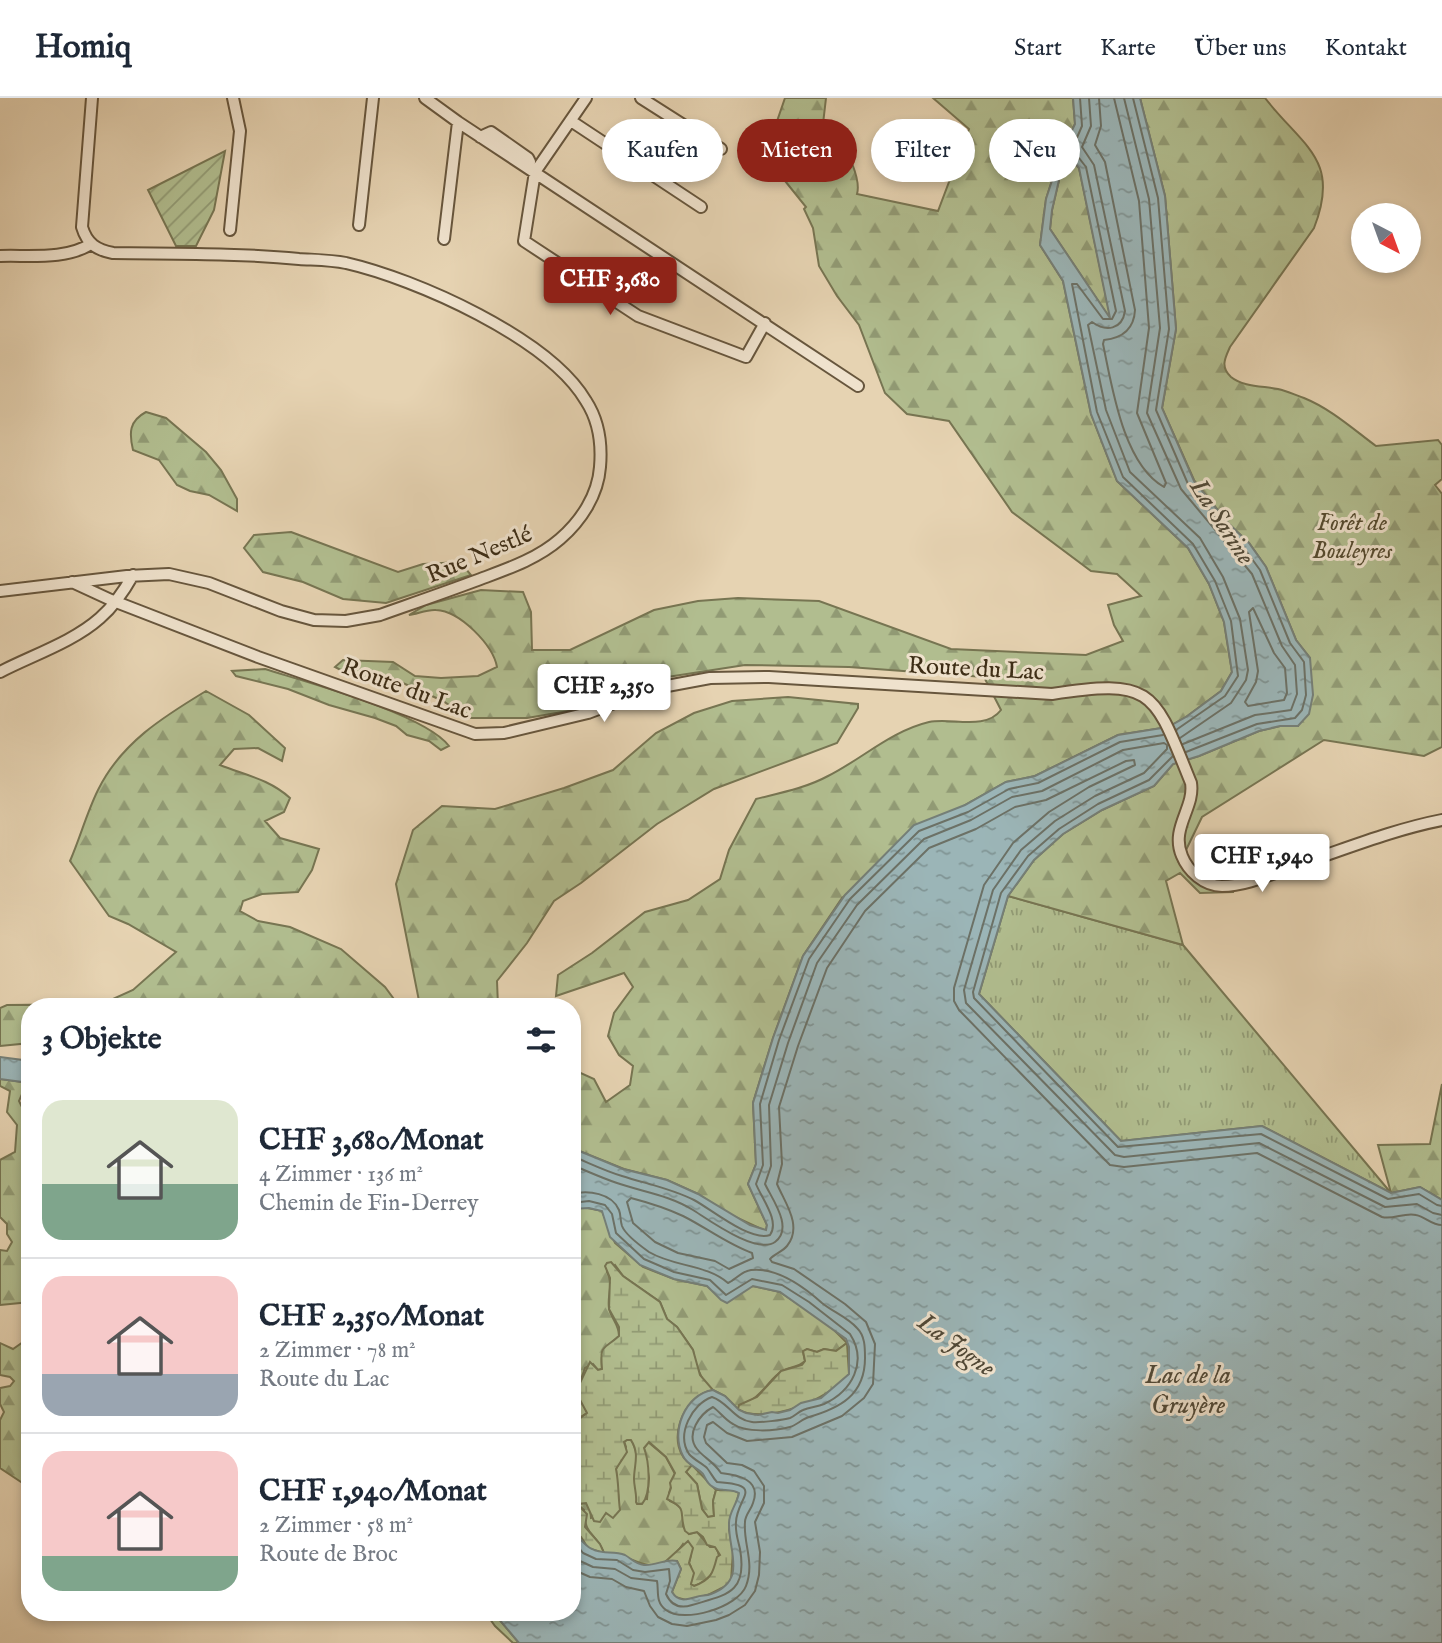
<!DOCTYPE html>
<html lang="de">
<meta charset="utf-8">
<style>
:root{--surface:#fff;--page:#f6f6f7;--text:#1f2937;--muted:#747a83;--line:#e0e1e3;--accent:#8f2418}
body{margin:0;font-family:"IM FELL English",serif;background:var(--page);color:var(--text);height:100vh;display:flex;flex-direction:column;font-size:26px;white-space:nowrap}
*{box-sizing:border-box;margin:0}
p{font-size:23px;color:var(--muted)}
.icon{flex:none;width:38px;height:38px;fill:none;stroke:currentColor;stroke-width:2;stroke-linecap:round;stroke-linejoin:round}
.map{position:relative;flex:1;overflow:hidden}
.panel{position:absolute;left:21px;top:900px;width:560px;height:623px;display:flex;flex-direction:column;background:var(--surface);border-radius:28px;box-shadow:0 4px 10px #0003}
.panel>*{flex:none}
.banner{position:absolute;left:602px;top:21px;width:665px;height:63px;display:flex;gap:14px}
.needle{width:46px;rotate:139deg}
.tools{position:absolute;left:1351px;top:105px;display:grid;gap:14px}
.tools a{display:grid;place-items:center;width:70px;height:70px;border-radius:50%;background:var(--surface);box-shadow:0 4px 10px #0003;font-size:35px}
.price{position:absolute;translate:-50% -60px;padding:0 16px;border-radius:7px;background:#fff;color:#222;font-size:23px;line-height:46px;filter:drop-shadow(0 2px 4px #0008)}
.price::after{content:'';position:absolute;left:50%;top:42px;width:21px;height:16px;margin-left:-10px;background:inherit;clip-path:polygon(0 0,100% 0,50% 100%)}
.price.current{background:var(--accent);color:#fff}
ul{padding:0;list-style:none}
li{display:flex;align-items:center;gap:21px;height:175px;padding:0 21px}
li+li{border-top:2px solid var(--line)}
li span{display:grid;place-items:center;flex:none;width:196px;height:140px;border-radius:21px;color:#555}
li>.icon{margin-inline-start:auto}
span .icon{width:84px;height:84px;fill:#fffc;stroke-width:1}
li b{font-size:30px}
h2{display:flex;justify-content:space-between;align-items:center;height:84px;padding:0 21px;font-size:30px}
.chip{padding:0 24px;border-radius:32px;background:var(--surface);box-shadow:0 4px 10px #0003;font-size:24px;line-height:63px}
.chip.current{background:var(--accent);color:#fff}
header{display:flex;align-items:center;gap:42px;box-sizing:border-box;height:98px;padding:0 35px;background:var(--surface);border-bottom:2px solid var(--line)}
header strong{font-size:33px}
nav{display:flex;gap:38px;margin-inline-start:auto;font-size:24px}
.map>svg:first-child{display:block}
</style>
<header>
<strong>Homiq</strong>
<nav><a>Start</a><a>Karte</a><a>Über uns</a><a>Kontakt</a></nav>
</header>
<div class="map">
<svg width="1442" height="1545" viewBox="0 0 1442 1545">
<defs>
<pattern id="grass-tufts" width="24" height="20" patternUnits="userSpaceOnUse" patternTransform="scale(1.75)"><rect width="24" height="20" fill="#b1bd8f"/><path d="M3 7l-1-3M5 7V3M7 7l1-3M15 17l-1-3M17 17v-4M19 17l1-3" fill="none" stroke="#919a74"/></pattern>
<pattern id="forest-firs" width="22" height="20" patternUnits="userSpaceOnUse" patternTransform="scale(1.75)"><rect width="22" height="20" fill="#b1bd8f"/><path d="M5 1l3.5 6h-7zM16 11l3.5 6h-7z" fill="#919a74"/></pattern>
<pattern id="wetland-marsh" width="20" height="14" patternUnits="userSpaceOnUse" patternTransform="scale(1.75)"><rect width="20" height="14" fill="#b1bd8f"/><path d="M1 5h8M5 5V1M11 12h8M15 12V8" fill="none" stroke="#919a74"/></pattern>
<pattern id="garden-furrows" width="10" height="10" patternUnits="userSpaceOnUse" patternTransform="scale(1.75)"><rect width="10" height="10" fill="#b1bd8f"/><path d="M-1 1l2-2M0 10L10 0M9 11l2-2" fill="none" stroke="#919a74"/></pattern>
<pattern id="water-ripples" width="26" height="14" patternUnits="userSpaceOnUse" patternTransform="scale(1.75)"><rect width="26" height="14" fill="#9bb5b7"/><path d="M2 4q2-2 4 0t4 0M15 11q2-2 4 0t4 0" fill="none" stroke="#809494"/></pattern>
</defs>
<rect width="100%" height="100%" fill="#e6d3b2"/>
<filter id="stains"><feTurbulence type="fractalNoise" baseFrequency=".00286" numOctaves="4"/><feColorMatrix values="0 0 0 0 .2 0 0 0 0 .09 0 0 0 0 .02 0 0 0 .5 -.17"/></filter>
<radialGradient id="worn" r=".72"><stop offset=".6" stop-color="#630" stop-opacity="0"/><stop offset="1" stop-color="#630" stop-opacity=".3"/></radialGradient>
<path fill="url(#grass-tufts)" stroke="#777552" stroke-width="2" d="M1008,798L1183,847L1391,1095L1262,1028L1121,1043L979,896Z"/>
<path fill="url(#forest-firs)" stroke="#777552" stroke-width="2" d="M785,0H826L823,26L826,35C830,37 833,38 837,41C848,51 861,82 857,96L938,113L969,31L933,0H1073L1075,26L1061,55L1046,101L1040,147L1063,183L1091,316L1117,383L1188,450L1209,486L1224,524L1232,574L1221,593L1186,619L1168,629L1118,637L1035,678L1006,684L965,707L842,800L803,858L773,940L753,1005L756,1066L748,1086L767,1127L766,1133L731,1117L698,1096L667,1082L624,1071L572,1050V971L594,981L606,1004L630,987L633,968L619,957L608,938L614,915L633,889L624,875L556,898L558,877L592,855L645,814L688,802L720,781L729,752L756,701C780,695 806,690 828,678C862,661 891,633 929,624C951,619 985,633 1001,612L984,579L849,569L745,567L661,580L613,601L580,611L527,620H468L443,603L394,581L354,579L335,569L343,562L393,564L415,578L441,580L478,578L497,569C493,547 460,513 436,512C428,511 417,516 409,517L426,507L481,492L523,494L531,514L532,552H570L654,512L698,503L738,500L819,503L951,551L1086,557L1123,543L1114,527L1108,507L1141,498L1117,476L1091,473L1012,414L949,323L907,316L885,295L859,227L837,198L819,168L813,130L804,111L806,109L765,58Z
M1140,0H1265C1303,49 1341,61 1314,130L1230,249C1225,260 1220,269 1231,279C1243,289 1263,288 1278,291C1287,293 1295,297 1304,300C1331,311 1353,331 1376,348L1438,342L1442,347V381L1435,387L1442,396V649L1424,658L1324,642L1202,719L1186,752L1189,770L1201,785L1234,794L1200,795L1180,775L1166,783L1183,847L1008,798L1034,762L1063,736L1102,712L1154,688L1173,666L1199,658L1259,633L1280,628H1298L1310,560L1296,542L1266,469L1249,445L1229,426L1194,382L1162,310L1176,231L1165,98Z
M1070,60L1079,70L1111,222L1050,131L1052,112L1063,65Z
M146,314L166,320L206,354L221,372L237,401V413L209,397L190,393L177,387L159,362L133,352C129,335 129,323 146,314Z
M291,434L398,474L423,466L460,464L471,477L386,505L343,501L303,484L263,474L244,450L254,437Z
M265,571C306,584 425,616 449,648L441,652L429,643L407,637L396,628L375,620L329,607L288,591L236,578L232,573Z
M206,593L249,617L285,650L282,663L258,650L234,651L220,667C245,677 269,681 290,700L284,714L265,723L280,740L319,751L312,772L298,794L262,796L243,803L240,813L258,823L290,829L341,851L385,889L399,908H30V945L0,948V910L7,907L102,906L133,892L176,854L128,826L109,818L70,763C80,740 87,714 98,692C121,645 163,619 206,593Z
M788,599L858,606V610L837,645L714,691L657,726L581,785L554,803L527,845L497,883L498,908H420L396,786L413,732L442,708L495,711L564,690L613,672L656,635L694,615L732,603Z
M0,981L30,985V993L23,994L19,1003L22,1009L30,1014V1082L24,1088L27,1099L24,1103L26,1109L30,1111V1175L25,1184L30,1185V1204L0,1207V1152L7,1153L12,1144L7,1136V1126L0,1119V1062L15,1054L17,1027L7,1014L10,993L0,988Z
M1442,986V1102L1420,1089L1391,1095L1378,1047L1430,1046Z
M583,1109L602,1113L615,1145L643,1169L674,1181L707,1188L712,1192L753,1188L780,1194L829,1227L847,1245L836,1253L824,1251L817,1254L807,1251L803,1254L805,1263C798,1270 791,1268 784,1272C767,1281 763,1301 740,1307L738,1311L725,1298L709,1290L702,1280L695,1265L693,1252L677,1229L667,1221L660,1204L623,1178L615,1167L607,1174C614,1186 607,1197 609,1210C611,1221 619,1226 619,1238C605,1251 600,1250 602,1271L598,1272L593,1266L585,1270L579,1287L587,1315L579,1320V1326L572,1335V1111Z
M23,1244L30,1252V1390L0,1370V1322L4,1314L0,1306V1290L10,1288L14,1283L10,1279L0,1277V1245L13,1251Z
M627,1342H631C642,1359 633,1379 637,1399L647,1401L649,1380L644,1350L648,1344L666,1359L675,1376L669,1395L670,1403C684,1408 684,1415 683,1428L689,1436L697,1434L710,1449H715C727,1464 708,1483 694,1488L691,1486V1469L689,1465L691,1457L683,1446C654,1488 637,1455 604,1455C596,1434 585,1440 584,1412L577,1406L586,1405L590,1410L591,1420L607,1415L619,1407L616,1371L626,1349L624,1343Z
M692,1367L716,1392L713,1403L714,1418L708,1419L702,1411L697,1386L686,1374L687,1371Z
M485,1514H493L519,1545H513L495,1528Z"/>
<path fill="url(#wetland-marsh)" stroke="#777552" stroke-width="2" d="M611,1164L623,1178L660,1204L667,1221L677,1229L693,1252L700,1277L713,1292C682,1297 663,1349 692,1367L686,1374L697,1386L702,1411L708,1419L714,1418L713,1403L716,1392H733L739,1395L729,1431L733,1453L731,1483L726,1488L708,1497L686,1502L675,1499L672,1494L681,1471L677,1463H666L688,1443L693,1450L689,1465L694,1475L691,1486L694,1488C711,1482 713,1475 717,1459L720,1457L715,1449L707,1447L703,1439L697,1434L689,1436L685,1433C678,1413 689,1412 667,1401L671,1390L670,1385L675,1375L666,1359L649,1344L644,1350C649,1363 652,1395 642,1406H637L636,1404C637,1396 634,1389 634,1381C634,1367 640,1356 631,1342H627L624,1344L627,1354L616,1371C619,1386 618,1398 620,1412L613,1420L606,1415L600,1424L594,1423L586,1405L577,1406L587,1416L585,1429L600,1446L604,1455L588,1450L581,1439L572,1432V1335L579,1326V1321L587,1315L579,1300V1287L590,1264L598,1272L602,1271C600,1246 602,1253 619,1238V1229L609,1211L610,1180L605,1168L607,1165Z
M847,1245L849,1276C831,1301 765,1328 738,1311L739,1307L757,1299L781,1273L802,1267L805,1263L803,1253L807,1251L817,1254L824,1251L836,1253Z"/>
<path fill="url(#garden-furrows)" stroke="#777552" stroke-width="2" d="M225,53L214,112L196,148H176L148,92Z"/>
<path fill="url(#water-ripples)" stroke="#757f77" stroke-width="2" fill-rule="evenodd" d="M1073,0H1140L1165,98L1176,231L1162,310L1194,383L1229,426L1249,445L1266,469L1296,542L1310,560L1313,597L1309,616L1298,628H1280L1259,633L1199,658L1173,666L1154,688L1102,712L1063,736L1034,762L1008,798L979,896L1121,1043L1262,1028L1391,1095L1420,1089L1442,1102V1545H519L493,1514H572V1432C579,1438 584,1448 592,1451C602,1457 614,1452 625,1457C632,1461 635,1466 644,1467C656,1468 666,1460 677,1463L681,1471L672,1494C678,1504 686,1502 696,1499C701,1497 706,1498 711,1496C748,1482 728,1453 729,1425C729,1414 737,1406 739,1395C730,1390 720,1394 713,1389C707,1386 706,1381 703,1376C697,1369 687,1367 683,1358C670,1334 685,1296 713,1292L725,1298L739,1312L746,1315L758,1317L772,1314L778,1315L790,1312L801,1305L821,1300L849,1276V1249L846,1241L780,1194L753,1188L727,1205L721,1202L707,1188L674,1181L640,1167L610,1139L602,1113L589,1110L572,1111V1050L623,1071L667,1082L698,1096L750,1127L766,1132L767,1127L748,1086L756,1066L753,1005L773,940L803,858L845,797L914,727L965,707L1006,684L1035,678L1118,637L1168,629L1186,619L1221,593L1232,574L1224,524L1209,486L1188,450L1117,383L1091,316L1063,183L1040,147L1046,101L1061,55L1075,26ZM1070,60L1079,70L1110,220L1050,131L1052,112L1063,65Z
M0,959L30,963V985L0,981Z"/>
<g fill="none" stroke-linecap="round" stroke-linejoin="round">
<path stroke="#6c7166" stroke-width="2" d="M1080,0L1082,28L1072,51L1086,69L1116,213L1112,221H1103L1077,186H1072L1097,314L1123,379L1193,446L1215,483L1231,523L1238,578L1225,598L1176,632
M1089,0L1091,28L1082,49L1094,67L1125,213C1122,232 1106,234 1092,224L1088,227L1106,312L1130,374L1200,440L1223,479L1240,521L1248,572L1246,582L1231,605L1180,640
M1099,0L1101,28L1095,47L1105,64L1135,212C1134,231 1123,240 1104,242L1103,246C1112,288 1123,366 1164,389L1166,385L1137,315L1149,230L1139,103L1114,0
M1124,0L1149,101L1160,230L1147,315L1181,391L1252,476L1282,548L1295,567L1297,596L1291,612L1255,617L1183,646
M1133,0L1158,100L1169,231L1156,312L1188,386L1224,430L1244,450L1260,472L1290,545L1304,564L1306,597L1302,612L1295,620L1257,626L1186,654
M1253,510L1274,555L1285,570L1287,595L1284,602L1248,608L1245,604L1256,584L1258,573L1249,514Z
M1173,658L1149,682L1098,706L1059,731L1028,758L1001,795L973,894L974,900L1118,1049L1261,1036L1388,1101L1419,1096L1437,1107L1442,1108
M572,1058C589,1065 605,1073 622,1078C647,1086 670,1090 694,1102C711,1111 750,1144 770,1137C780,1123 762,1101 756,1086L763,1067L760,1006L779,942L809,861L850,801L919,733L968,714L1009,691L1038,685L1120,644L1163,637
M572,1067C587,1073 602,1080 617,1085C643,1094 669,1097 693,1112C709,1122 757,1157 775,1144C794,1130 772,1101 765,1086L771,1068L769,1007L788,945L817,865L857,807L924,741L971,722L1012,699L1042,693L1123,652L1164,645L1167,647V651L1144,675L1095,698L1055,723L1021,752L993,792L964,892L966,905L1115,1057L1124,1059L1259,1045L1385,1109L1417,1106L1433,1115L1442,1117
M572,1096C588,1092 612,1095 619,1112C621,1117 620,1122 622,1128C625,1136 642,1149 649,1154C674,1169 706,1166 728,1185C736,1181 742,1173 751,1172C777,1169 804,1189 822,1205C833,1214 847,1219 857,1230C865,1238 865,1249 865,1260C865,1297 840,1310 809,1319C802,1321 797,1327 790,1329C775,1333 746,1335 733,1326C725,1322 720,1314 713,1309C700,1316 685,1336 697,1351C704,1360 713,1363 721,1375C737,1377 762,1381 753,1405C751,1412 745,1417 745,1424C743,1446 755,1464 746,1488C738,1509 684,1526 666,1512C655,1504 659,1493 657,1483L631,1480L615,1471L593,1469L580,1463L572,1456
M631,1100C650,1105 666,1110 683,1118C707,1130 727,1146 752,1155L753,1160L729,1171L715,1163L678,1155L655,1144L633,1125L627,1104Z
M572,1105L589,1103L605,1107L612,1116L616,1135L644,1161L674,1174L710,1182L726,1197L752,1181L782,1187L809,1204L850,1236C868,1264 852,1293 824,1306C817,1309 810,1309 803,1312C798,1314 795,1318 790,1320C784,1322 758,1325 752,1324C734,1322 728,1304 712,1299C692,1306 676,1336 689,1356C694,1362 702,1365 707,1370C711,1375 713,1380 717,1384C766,1387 737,1399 736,1424C735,1434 738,1442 740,1451C748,1496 725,1497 692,1507C680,1511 671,1507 666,1496L670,1483L669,1471L645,1474L633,1472L617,1462L596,1461L583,1455L572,1441
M572,1471L590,1479L612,1481L626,1489L644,1493L650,1508L658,1519L672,1526L687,1528L716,1522L729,1517L745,1507L755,1493L759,1477L760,1454L755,1424L764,1405V1388L754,1373L742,1367L727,1365L706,1345L704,1339L707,1327L713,1324L727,1335L747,1343L792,1339L842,1318L864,1300L873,1286L875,1246L866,1224L845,1206L794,1171L772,1164L770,1161C774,1156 782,1154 787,1148C803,1128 785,1105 777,1086L782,1066L779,1009L798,948L827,870L865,813L929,750L976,731L1015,709L1046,702L1126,663L1134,662L1135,667L1089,689L1049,714L1013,745L984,787L954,890V903L959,912L1110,1067L1124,1069L1257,1055L1382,1119C1393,1122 1405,1114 1416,1117C1426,1119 1431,1127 1442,1127"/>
<g stroke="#67563d" stroke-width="14">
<path id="minor" d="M425,0L458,24L858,288
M586,0L535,74L524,143L638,218L746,259L765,225
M641,0L721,51
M571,23L701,109
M480,39L491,34L528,60L530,64L528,70
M359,127L373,0
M230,132L240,33L233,0
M444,141L458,24
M0,158C30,157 65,162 91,146
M72,484L111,502L258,559L475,636L504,635L588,615L651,591L710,580L769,579L1052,596C1155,580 1154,594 1191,685C1195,710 1170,730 1182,758C1188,773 1204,788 1222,788C1246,788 1271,776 1294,768C1343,752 1391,732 1442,722
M0,493L127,478L169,476L209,485L281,513L314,522L346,523L380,517C411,506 443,495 475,483C504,472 536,462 560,441C581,423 598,397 600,369C602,346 599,323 586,303C549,240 416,181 346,165C331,162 315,162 299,161C237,155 175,156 113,155C97,152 87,146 82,129L92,0
M0,574C33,557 73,544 100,520C114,508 124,493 133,477"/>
</g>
<use href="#minor" stroke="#efe2cd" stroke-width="10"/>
</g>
<g text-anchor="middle" stroke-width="6" stroke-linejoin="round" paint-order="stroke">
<g font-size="24" font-style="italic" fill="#544a2e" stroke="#efe2cd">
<text x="1352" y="432">Forêt de<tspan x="1352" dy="28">Bouleyres</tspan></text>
</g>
<g font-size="24" fill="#3d2d16" stroke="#efe2cd">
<text transform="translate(479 456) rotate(-23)" y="8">Rue Nestlé</text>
<text transform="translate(976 570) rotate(3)" y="8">Route du Lac</text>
<text transform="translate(407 590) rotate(20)" y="8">Route du Lac</text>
</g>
<g font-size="26" font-style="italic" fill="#504836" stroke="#efe2cd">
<text transform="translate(1223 423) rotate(57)" y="9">La Sarine</text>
<text transform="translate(957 1246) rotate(36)" y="9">La Jogne</text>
<text x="1188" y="1285">Lac de la<tspan x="1188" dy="30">Gruyère</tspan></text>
</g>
</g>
<rect width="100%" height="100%" filter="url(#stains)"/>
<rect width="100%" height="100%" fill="url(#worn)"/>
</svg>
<div class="tools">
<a><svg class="needle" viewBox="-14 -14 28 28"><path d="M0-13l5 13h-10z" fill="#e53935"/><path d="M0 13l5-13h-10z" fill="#747a83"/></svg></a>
</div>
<b class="price current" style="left:610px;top:219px">CHF 3,680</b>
<b class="price" style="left:604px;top:626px">CHF 2,350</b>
<b class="price" style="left:1262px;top:796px">CHF 1,940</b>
<div class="banner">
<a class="chip">Kaufen</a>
<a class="chip current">Mieten</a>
<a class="chip">Filter</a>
<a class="chip">Neu</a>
</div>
<section class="panel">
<h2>3 Objekte<svg class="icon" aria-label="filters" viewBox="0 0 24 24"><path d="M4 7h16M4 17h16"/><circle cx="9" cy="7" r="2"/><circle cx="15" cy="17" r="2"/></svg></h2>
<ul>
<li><span style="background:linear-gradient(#dfe7d0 60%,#7fa58c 0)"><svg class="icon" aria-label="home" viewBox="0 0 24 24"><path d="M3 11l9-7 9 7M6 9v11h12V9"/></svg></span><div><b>CHF 3,680/Monat</b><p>4 Zimmer · 136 m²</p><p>Chemin de Fin-Derrey</p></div></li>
<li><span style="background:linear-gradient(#f6c9c9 70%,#9aa5b1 0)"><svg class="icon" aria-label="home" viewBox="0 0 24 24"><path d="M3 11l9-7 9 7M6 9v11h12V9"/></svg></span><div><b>CHF 2,350/Monat</b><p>2 Zimmer · 78 m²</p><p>Route du Lac</p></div></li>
<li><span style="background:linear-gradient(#f6c9c9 75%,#7fa58c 0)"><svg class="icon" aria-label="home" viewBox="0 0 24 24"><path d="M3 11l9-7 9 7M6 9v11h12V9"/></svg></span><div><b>CHF 1,940/Monat</b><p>2 Zimmer · 58 m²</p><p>Route de Broc</p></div></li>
</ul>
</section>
</div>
